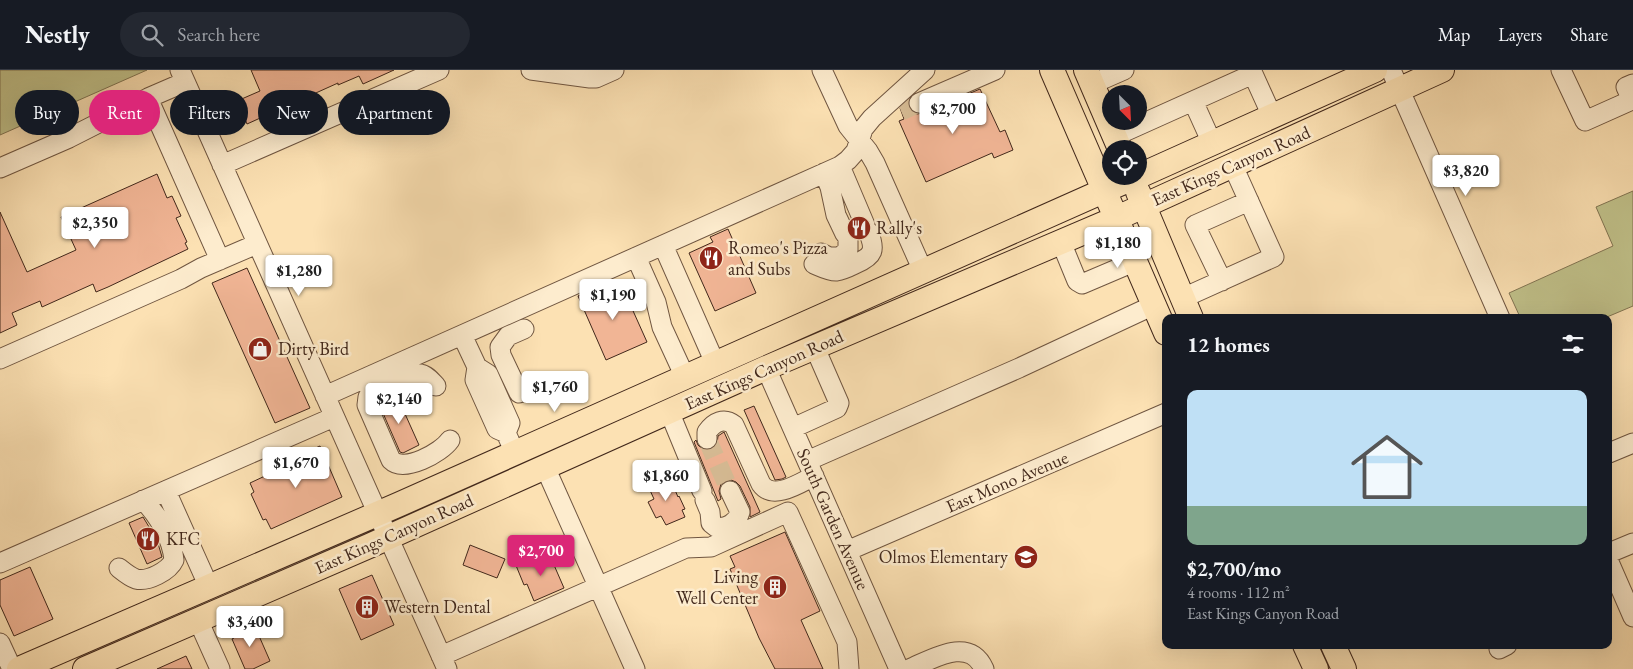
<!DOCTYPE html>
<meta charset="utf-8">
<style>
:root{--surface:#171b24;--page:#242831;--text:#f1f3f6;--muted:#9ea1a6;--line:#363941;--accent:#db2777}
body{margin:0;font-family:"EB Garamond",serif;background:var(--page);color:var(--text);height:100vh;display:flex;flex-direction:column;font-size:19px;white-space:nowrap}
*{box-sizing:border-box;margin:0}
p{font-size:16px;color:var(--muted)}
.icon{flex:none;width:28px;height:28px;fill:none;stroke:currentColor;stroke-width:2;stroke-linecap:round;stroke-linejoin:round}
.map{position:relative;flex:1;overflow:hidden}
.details{position:absolute;left:1162px;top:244px;width:450px;height:335px;display:flex;flex-direction:column;background:var(--surface);border-radius:10px;box-shadow:0 5px 20px #0002}
.details>*{flex:none}
.banner{position:absolute;left:15px;top:20px;width:475px;height:45px;display:flex;gap:10px}
.needle{width:32px;rotate:156deg}
.fabs{position:absolute;left:1102px;top:15px;display:grid;gap:10px}
.fabs a{display:grid;place-items:center;width:45px;height:45px;border-radius:50%;background:var(--surface);box-shadow:0 5px 20px #0002;font-size:25px}
.price{position:absolute;translate:-50% -42px;padding:0 11px;border-radius:5px;background:#fff;color:#222;font-size:16px;line-height:32px;filter:drop-shadow(0 1px 2px #0008)}
.price::after{content:'';position:absolute;left:50%;top:30px;width:15px;height:11px;margin-left:-8px;background:inherit;clip-path:polygon(0 0,100% 0,50% 100%)}
.price.active{background:var(--accent);color:#fff}
ul{padding:0;list-style:none}
li{display:grid;align-content:center;gap:10px;height:265px;padding:0 25px}
li+li{border-top:1px solid var(--line)}
li span{display:grid;place-items:center;height:155px;border-radius:10px;color:#555}
li>.icon{margin-inline-start:auto}
span .icon{width:90px;height:90px;fill:#fffc;stroke-width:1}
li b{font-size:21px}
h2{display:flex;justify-content:space-between;align-items:center;height:60px;padding:0 25px;font-size:21px}
.chip{padding:0 18px;border-radius:22px;background:var(--surface);box-shadow:0 5px 20px #0002;font-size:18px;line-height:45px}
.chip.active{background:var(--accent);color:#fff}
header{display:flex;align-items:center;gap:30px;box-sizing:border-box;height:70px;padding:0 25px;background:var(--surface);border-bottom:1px solid var(--line)}
header strong{font-size:24px}
nav{display:flex;gap:28px;margin-inline-start:auto;font-size:18px}
.search{width:350px;height:45px;background:var(--page);display:flex;align-items:center;gap:12px;box-sizing:border-box;padding:0 18px;border-radius:28px;color:var(--muted);font-size:19px}
.map>svg:first-child{display:block}
</style>
<header>
<strong>Nestly</strong>
<div class="search"><svg class="icon" aria-label="search" viewBox="0 0 24 24"><circle cx="10" cy="10" r="6"/><path d="M15 15l6 6"/></svg>Search here</div>
<nav><a>Map</a><a>Layers</a><a>Share</a></nav>
</header>
<div class="map">
<svg width="1633" height="599" viewBox="0 0 1633 599">
<rect width="100%" height="100%" fill="#fce1b3"/>
<filter id="stains"><feTurbulence type="fractalNoise" baseFrequency=".004" numOctaves="4"/><feColorMatrix values="0 0 0 0 .2 0 0 0 0 .09 0 0 0 0 .02 0 0 0 .5 -.17"/></filter>
<radialGradient id="worn" r=".72"><stop offset=".6" stop-color="#630" stop-opacity="0"/><stop offset="1" stop-color="#630" stop-opacity=".3"/></radialGradient>
<path fill="#c1c28b" stroke="#827553" d="M0,0H147L0,65Z
M1633,121V236L1607,247H1520L1509,223L1613,176L1596,137Z"/>
<path fill="#f1b595" stroke="#42281b" d="M251,0H394L363,14L359,6L338,15V13L247,54L237,31L260,21Z
M980,19L1000,62L1005,60L1013,80L994,88L992,83L926,112L899,51L904,49L900,38L908,30L909,37L912,42L917,44L923,43Z
M157,104L167,128L172,126L181,146L176,148L187,172L185,173L188,179L108,217L96,222L93,214L42,237L40,231L12,243L17,255L0,263V142L27,202L76,180L61,147Z
M728,159L756,223L715,241L689,183L713,172L710,167Z
M247,198L310,338L275,353L212,213Z
M621,214L647,272L606,290L578,226L595,218L598,224Z
M397,326L419,375L403,383L400,382L379,334Z
M754,336L786,407L782,409L775,410L744,340Z
M724,362L760,442L750,447V437L740,416L736,412L731,410L726,411L721,414L719,421L721,429L718,431L694,372L696,370L698,375L702,379L707,380L712,379L717,374L718,366Z
M320,376L342,427L271,459L266,449L263,450L251,424L254,422L250,413L295,392L293,388Z
M668,408L673,421L675,420L678,427L679,426L685,439L682,440L685,447L666,455L661,446L656,448L648,432L654,429L648,416Z
M143,447L157,470L162,487L147,494L129,453Z
M785,462L820,541L801,550L823,599H775L759,568L730,499L735,497L730,486Z
M470,475L505,489L497,508L463,495Z
M556,483L561,492L554,495L564,518L534,531L527,514L524,515L515,493L522,496L535,489L536,491Z
M30,497L53,549L14,566L0,535V510Z
M372,505L394,555L361,570L339,519Z
M251,554L254,560L256,559L270,591L253,599H245L232,569L234,568L232,562Z
M186,586L192,599H157Z"/>
<g fill="none" stroke-linecap="round" stroke-linejoin="round">
<path stroke="#d7bc95" stroke-width="19" stroke-dasharray="19 9" stroke-linecap="butt" d="M901,41L919,33
M707,369L730,421"/>
<g stroke="#705641" stroke-width="21">
<path id="minor" d="M180,0L447,599
M531,0L590,8H596L614,0
M822,0L848,56L868,81L875,93L923,201
M1391,0L1500,248
M1561,0L1585,51L1632,30L1626,17L1633,14
M1092,14L1124,0
M148,28L220,190
M1193,31L1212,73
M919,33L995,0
M1115,66L1253,4L1272,46
M222,95L439,0
M840,96L865,155
M0,98L69,68L148,28L185,12
M824,103L830,117L836,145L845,164
M1061,172L1077,211L1082,214L1136,191
M663,175L715,293
M821,183L829,187H840L848,180V170
M636,187L656,232L662,257L685,307
M814,194C821,197 829,201 836,201C843,200 849,197 855,194C874,186 876,180 868,161
M1222,211L1195,155L1249,131
M1183,228L1274,187L1233,96
M462,265L477,297L488,304L510,353L506,363
M0,289L181,209L201,198L257,174
M477,297L475,310L497,359L506,363L511,374
M766,298L899,599
M436,316C432,312 427,305 421,304C411,301 374,319 368,327L367,335L391,390C404,403 441,383 450,370
M519,323L501,285L500,277L508,266L524,259
M325,326L840,96L848,90L856,81L863,59L872,48L925,0
M669,341L702,421
M793,358L837,338L839,333L815,278
M707,369V362C714,352 724,347 734,355L761,414C773,431 800,413 814,406
M1609,383L1633,373
M807,391L1019,298L1154,235
M545,397L635,599
M166,421L209,517
M705,430L710,442L711,453L716,457C726,459 737,453 740,442L730,421
M847,481L1166,343
M1609,483L1633,473
M1609,492L1633,547
M0,493L334,347
M119,498C124,502 130,507 136,509C148,512 169,501 174,490C172,468 158,445 143,430
M198,550L220,599
M0,573L12,599
M1499,579L1507,575
M441,586L686,478L711,477L788,442L847,572L849,599
M909,599C931,590 969,565 984,599"/>
</g>
<g stroke="#42281b" stroke-width="26">
<path id="major" d="M1052,0L1166,263
M1086,0L1120,79
M1139,106L1375,0
M1138,122L1191,248
M1305,575L1316,599
M1333,575L1344,599
M19,599L400,434L1137,106
M85,599L369,476L766,298L1117,148L1442,0"/>
</g>
<use href="#minor" stroke="#fdecce" stroke-width="19"/>
<use href="#major" stroke="#fce1b3" stroke-width="24"/>
</g>
<defs>
<g id="restaurant-disc" transform="scale(1.25)"><circle r="9.5" fill="#8f2418" stroke="#fdecce"/><path d="M-5-6h1v4h1v-4h1v4h1v-4h1v5L-1.5 .5V6h-2V.5L-5-1ZM5-6V6H3V1.5H1.5Q1.5-4 5-6Z" fill="#fff"/></g>
<g id="shop-disc" transform="scale(1.25)"><circle r="9.5" fill="#8f2418" stroke="#fdecce"/><path d="M-5-2.5h2.3a2.7 3.5 0 0 1 5.4 0H5L5.5 6h-11ZM-1.5-2.5h3a1.5 2.3 0 0 0-3 0Z" fill="#fff"/></g>
<g id="school-disc" transform="scale(1.25)"><circle r="9.5" fill="#8f2418" stroke="#fdecce"/><path d="M0-5L7-2L0 1L-7-2ZM-4 1L0 2.5L4 1V4Q0 6-4 4Z" fill="#fff"/></g>
<g id="building-disc" transform="scale(1.25)"><circle r="9.5" fill="#8f2418" stroke="#fdecce"/><path d="M-4-6H4V6H1V3H-1V6H-4ZM-2.5-4.3h1.7v1.8h-1.7ZM.8-4.3h1.7v1.8H.8ZM-2.5-1h1.7V.8h-1.7ZM.8-1h1.7V.8H.8Z" fill="#fff"/></g>
</defs>
<g fill-rule="evenodd">
<use href="#restaurant-disc" x="859" y="158"/>
<use href="#restaurant-disc" x="711" y="188"/>
<use href="#shop-disc" x="260" y="279"/>
<use href="#restaurant-disc" x="148" y="469"/>
<use href="#school-disc" x="1026" y="487"/>
<use href="#building-disc" x="775" y="517"/>
<use href="#building-disc" x="367" y="537"/>
</g>
<g text-anchor="middle" stroke-width="5" stroke-linejoin="round" paint-order="stroke">
<g font-size="18" fill="#42281b" stroke="#fdecce">
<text transform="translate(1231 96) rotate(-24)" y="6">East Kings Canyon Road</text>
<text transform="translate(764 300) rotate(-24)" y="6">East Kings Canyon Road</text>
<text transform="translate(1007 412) rotate(-23)" y="6">East Mono Avenue</text>
<text transform="translate(833 449) rotate(66)" y="6">South Garden Avenue</text>
<text transform="translate(394 464) rotate(-24)" y="6">East Kings Canyon Road</text>
</g>
<g font-size="18" fill="#42281b" stroke="#fdecce" text-anchor="start">
<text x="876" y="164">Rally's</text>
<text x="728" y="184">Romeo's Pizza<tspan x="728" dy="21">and Subs</tspan></text>
<text x="278" y="285">Dirty Bird</text>
<text x="166" y="475">KFC</text>
<text x="1008" y="493" text-anchor="end">Olmos Elementary</text>
<text x="758" y="513" text-anchor="end">Living<tspan x="758" dy="21">Well Center</tspan></text>
<text x="384" y="543">Western Dental</text>
</g>
</g>
<rect width="100%" height="100%" filter="url(#stains)"/>
<rect width="100%" height="100%" fill="url(#worn)"/>
</svg>
<div class="fabs">
<a><svg class="needle" viewBox="-14 -14 28 28"><path d="M0-13l5 13h-10z" fill="#e53935"/><path d="M0 13l5-13h-10z" fill="#9ea1a6"/></svg></a>
<a><svg class="icon" aria-label="locate" viewBox="0 0 24 24"><circle cx="12" cy="12" r="6"/><path d="M12 2v4M12 18v4M2 12h4M18 12h4"/></svg></a>
</div>
<b class="price" style="left:953px;top:65px">$2,700</b>
<b class="price" style="left:1466px;top:127px">$3,820</b>
<b class="price" style="left:95px;top:179px">$2,350</b>
<b class="price" style="left:1118px;top:199px">$1,180</b>
<b class="price" style="left:299px;top:227px">$1,280</b>
<b class="price" style="left:613px;top:251px">$1,190</b>
<b class="price" style="left:555px;top:343px">$1,760</b>
<b class="price" style="left:399px;top:355px">$2,140</b>
<b class="price" style="left:296px;top:419px">$1,670</b>
<b class="price" style="left:666px;top:432px">$1,860</b>
<b class="price active" style="left:541px;top:507px">$2,700</b>
<b class="price" style="left:250px;top:578px">$3,400</b>
<div class="banner">
<a class="chip">Buy</a>
<a class="chip active">Rent</a>
<a class="chip">Filters</a>
<a class="chip">New</a>
<a class="chip">Apartment</a>
</div>
<section class="details">
<h2>12 homes<svg class="icon" aria-label="filters" viewBox="0 0 24 24"><path d="M4 7h16M4 17h16"/><circle cx="9" cy="7" r="2"/><circle cx="15" cy="17" r="2"/></svg></h2>
<ul>
<li><span style="background:linear-gradient(#bfe0f5 75%,#7fa58c 0)"><svg class="icon" aria-label="home" viewBox="0 0 24 24"><path d="M3 11l9-7 9 7M6 9v11h12V9"/></svg></span><div><b>$2,700/mo</b><p>4 rooms · 112 m²</p><p>East Kings Canyon Road</p></div></li>
</ul>
</section>
</div>
